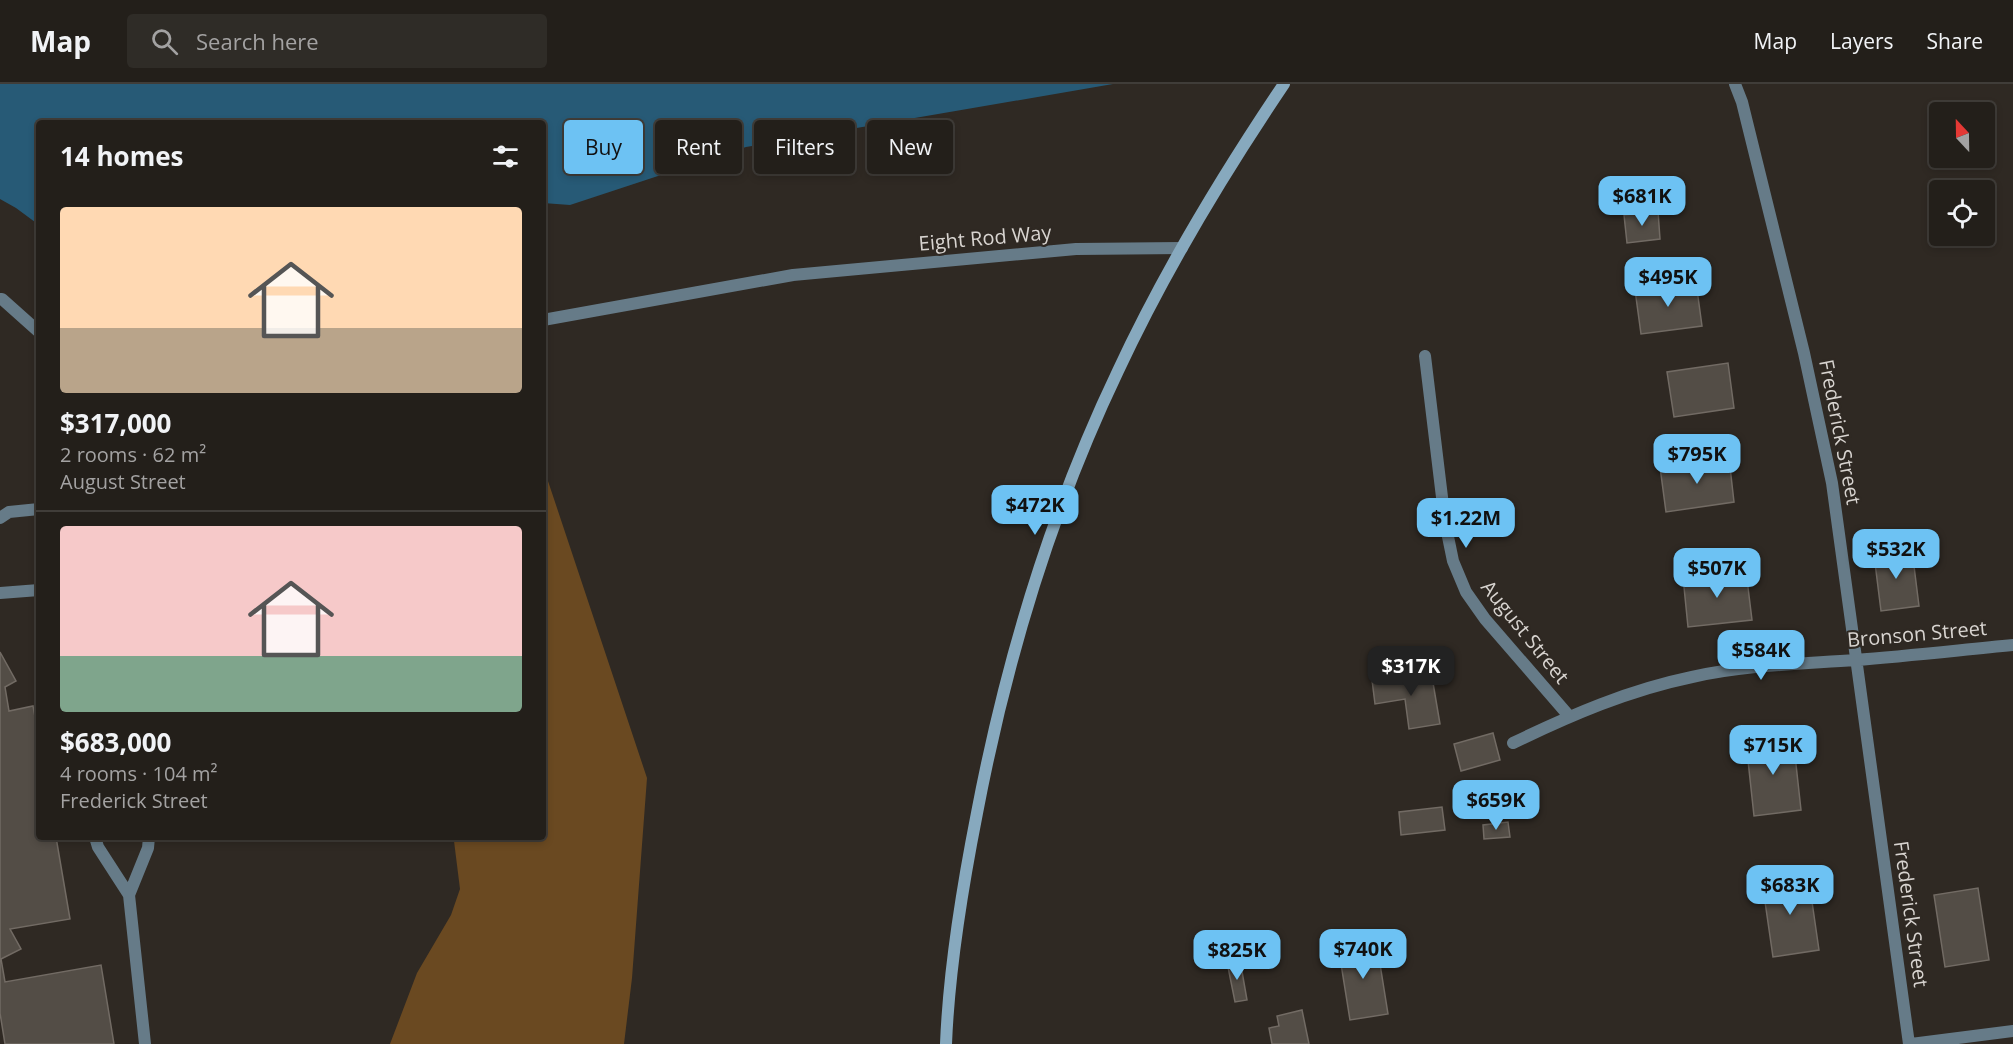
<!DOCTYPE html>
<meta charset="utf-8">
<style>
:root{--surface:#231f1a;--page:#2f2c27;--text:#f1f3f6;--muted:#a3a2a2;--line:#403d39;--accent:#6dc2f3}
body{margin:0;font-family:"Open Sans",sans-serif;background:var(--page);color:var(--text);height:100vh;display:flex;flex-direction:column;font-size:22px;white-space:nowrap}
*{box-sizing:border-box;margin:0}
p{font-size:20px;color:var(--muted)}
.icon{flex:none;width:33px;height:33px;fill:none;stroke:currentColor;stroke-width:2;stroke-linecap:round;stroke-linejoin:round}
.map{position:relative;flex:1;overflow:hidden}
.sheet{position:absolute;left:36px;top:36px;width:510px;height:720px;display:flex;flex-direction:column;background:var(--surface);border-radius:6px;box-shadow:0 3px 9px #0003,0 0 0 2px var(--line)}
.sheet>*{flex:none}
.hud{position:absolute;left:564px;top:36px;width:570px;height:54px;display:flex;gap:12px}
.needle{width:39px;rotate:338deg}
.tools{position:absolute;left:1929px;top:18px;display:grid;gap:12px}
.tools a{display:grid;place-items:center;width:66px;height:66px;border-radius:6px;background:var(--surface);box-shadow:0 3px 9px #0003,0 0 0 2px var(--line);font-size:30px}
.price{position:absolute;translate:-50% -51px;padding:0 14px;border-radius:12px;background:var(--accent);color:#111;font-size:20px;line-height:39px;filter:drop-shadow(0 2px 3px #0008)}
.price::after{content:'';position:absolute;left:50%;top:36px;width:18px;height:14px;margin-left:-9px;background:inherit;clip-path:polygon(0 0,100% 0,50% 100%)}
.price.on{background:#222;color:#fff}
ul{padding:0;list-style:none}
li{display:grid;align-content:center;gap:12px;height:318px;padding:0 24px}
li+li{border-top:2px solid var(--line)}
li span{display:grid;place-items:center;height:186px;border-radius:6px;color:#555}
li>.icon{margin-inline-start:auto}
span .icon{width:108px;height:108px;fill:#fffc;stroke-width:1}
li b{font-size:26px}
h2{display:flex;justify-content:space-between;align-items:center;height:72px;padding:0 24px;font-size:26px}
.pill{padding:0 21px;border-radius:6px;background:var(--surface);box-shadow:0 3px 9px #0003,0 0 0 2px var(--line);font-size:21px;line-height:54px}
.pill.on{background:var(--accent);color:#111}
header{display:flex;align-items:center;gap:36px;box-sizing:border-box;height:84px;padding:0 30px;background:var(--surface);border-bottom:2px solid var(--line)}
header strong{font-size:28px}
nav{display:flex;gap:33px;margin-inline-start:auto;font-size:21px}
.search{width:420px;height:54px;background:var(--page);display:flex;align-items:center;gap:15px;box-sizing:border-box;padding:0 21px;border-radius:6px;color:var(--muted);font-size:22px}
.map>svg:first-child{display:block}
</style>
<header>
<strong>Map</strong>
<div class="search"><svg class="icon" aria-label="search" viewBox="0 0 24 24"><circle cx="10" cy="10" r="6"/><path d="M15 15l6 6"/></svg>Search here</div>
<nav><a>Map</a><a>Layers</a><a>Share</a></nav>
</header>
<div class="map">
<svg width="2013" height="960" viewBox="0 0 2013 960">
<rect width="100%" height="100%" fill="#2f2923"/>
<path fill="#6a4921" d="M543,382L647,694L632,894L624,960H390L417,889L451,831L460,805L454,757L448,753H543Z"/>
<path fill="#275a76" d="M0,0H1113L746,63L570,121L543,119V39H39V141L16,124L0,115Z"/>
<path fill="#534d46" stroke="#726b64" stroke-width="1.5" d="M1658,127L1660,155L1627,159L1624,131Z
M1696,198L1702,242L1641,250L1635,206Z
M1728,279L1734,324L1674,333L1667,288Z
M1729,374L1734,418L1666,428L1660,383Z
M1912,466L1919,522L1881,527L1874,471Z
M1746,487L1752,536L1688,543L1683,493Z
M0,568L16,597L5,603L9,627L33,622L39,654V753H56L70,835L10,845L21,865L1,875L5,898L101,881L114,960H5L0,929Z
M1431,587L1440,640L1409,645L1405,615L1375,620L1372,596Z
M1493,649L1500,676L1461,687L1454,660Z
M1793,653L1801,726L1754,732L1746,658Z
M1442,723L1445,746L1401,751L1399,728Z
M1508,738L1510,753L1484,755L1483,741Z
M1808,790L1819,866L1773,873L1762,797Z
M1978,804L1989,876L1945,883L1934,811Z
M1376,855L1388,930L1350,936L1338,861Z
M1240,876L1247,916L1235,918L1227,878Z
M1302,926L1309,960H1272L1269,944L1279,942L1277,932Z"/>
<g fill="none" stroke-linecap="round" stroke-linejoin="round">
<path stroke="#667b88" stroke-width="12" d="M0,215H2L39,248
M543,236L793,191L1076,165L1182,164
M0,434L9,428L39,425
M0,509L39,506
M95,753L98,763L129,811L145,960
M129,811L148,764L149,753"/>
<path stroke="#667b88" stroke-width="12" d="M1735,0L1742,18L1804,269L1832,399L1909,960
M1425,272L1445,438L1453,477L1466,508L1485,535L1569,632
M1513,659C1571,631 1629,606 1692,593C1745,581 1800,580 1855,576C1907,572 1960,566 2013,561
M1911,960L2013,947"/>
<path stroke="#87a9be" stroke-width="12" d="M946,960C949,883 962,805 977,729C1006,577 1051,427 1118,287C1165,186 1222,92 1284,0"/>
</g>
<g text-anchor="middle" stroke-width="4.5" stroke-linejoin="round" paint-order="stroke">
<g font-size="20" fill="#d8d4d0" stroke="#2f2923">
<text transform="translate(985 154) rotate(-5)" y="7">Eight Rod Way</text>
<text transform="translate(1840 348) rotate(79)" y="7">Frederick Street</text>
<text transform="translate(1525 548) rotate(51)" y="7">August Street</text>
<text transform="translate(1917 550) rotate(-5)" y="7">Bronson Street</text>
<text transform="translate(1911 830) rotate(82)" y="7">Frederick Street</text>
</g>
</g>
</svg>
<div class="tools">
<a><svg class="needle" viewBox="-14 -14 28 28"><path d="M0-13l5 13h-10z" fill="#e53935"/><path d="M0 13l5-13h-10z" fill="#a3a2a2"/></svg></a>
<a><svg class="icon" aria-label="locate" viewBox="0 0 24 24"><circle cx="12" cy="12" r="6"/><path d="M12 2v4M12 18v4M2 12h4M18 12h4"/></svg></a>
</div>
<b class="price" style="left:1642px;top:143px">$681K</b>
<b class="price" style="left:1668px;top:224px">$495K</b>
<b class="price" style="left:1697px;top:401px">$795K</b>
<b class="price" style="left:1035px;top:452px">$472K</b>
<b class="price" style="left:1466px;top:465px">$1.22M</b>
<b class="price" style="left:1896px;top:496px">$532K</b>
<b class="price" style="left:1717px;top:515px">$507K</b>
<b class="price" style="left:1761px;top:597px">$584K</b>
<b class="price on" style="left:1411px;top:613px">$317K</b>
<b class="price" style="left:1773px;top:692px">$715K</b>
<b class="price" style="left:1496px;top:747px">$659K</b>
<b class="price" style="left:1790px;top:832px">$683K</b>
<b class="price" style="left:1363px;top:896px">$740K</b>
<b class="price" style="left:1237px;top:897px">$825K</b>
<div class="hud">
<a class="pill on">Buy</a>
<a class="pill">Rent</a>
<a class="pill">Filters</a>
<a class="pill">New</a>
</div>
<section class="sheet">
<h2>14 homes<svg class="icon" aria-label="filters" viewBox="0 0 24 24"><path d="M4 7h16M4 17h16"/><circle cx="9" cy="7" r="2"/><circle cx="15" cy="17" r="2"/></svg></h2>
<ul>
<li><span style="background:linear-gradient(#ffd9b3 65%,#b9a48a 0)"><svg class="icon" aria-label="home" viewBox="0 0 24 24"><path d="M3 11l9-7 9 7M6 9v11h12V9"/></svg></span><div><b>$317,000</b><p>2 rooms · 62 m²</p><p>August Street</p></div></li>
<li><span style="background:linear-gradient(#f6c9c9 70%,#7fa58c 0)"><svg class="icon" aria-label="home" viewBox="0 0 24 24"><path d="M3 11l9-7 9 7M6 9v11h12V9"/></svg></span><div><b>$683,000</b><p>4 rooms · 104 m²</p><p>Frederick Street</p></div></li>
</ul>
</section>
</div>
